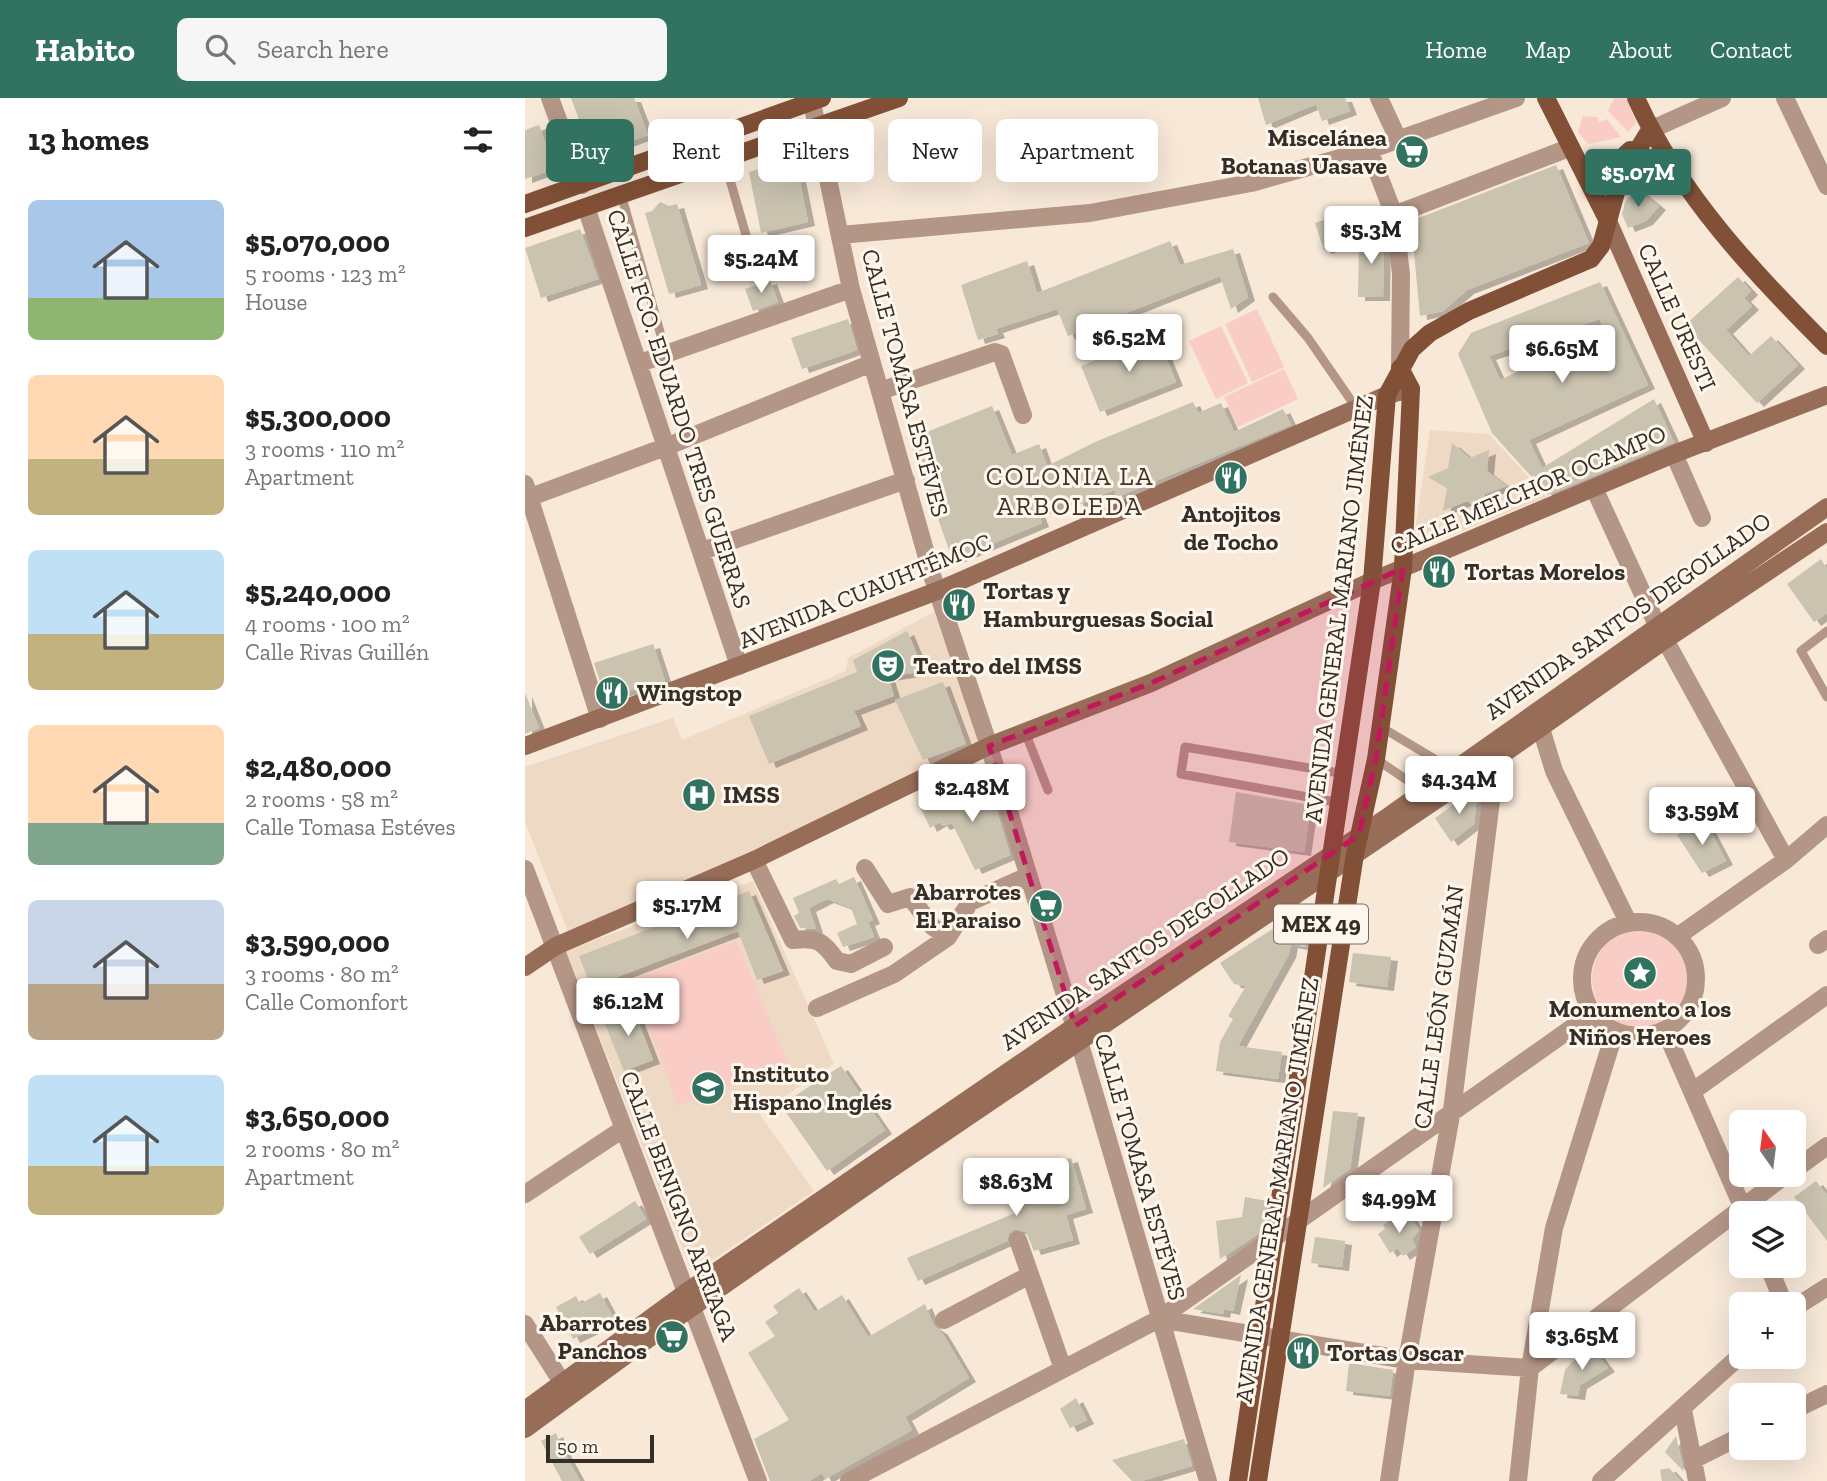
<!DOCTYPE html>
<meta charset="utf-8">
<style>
:root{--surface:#fff;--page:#f6f6f6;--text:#222;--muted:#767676;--accent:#327261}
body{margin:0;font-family:"Zilla Slab",serif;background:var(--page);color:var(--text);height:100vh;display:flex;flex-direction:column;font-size:26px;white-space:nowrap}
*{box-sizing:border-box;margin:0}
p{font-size:23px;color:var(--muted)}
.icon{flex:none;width:38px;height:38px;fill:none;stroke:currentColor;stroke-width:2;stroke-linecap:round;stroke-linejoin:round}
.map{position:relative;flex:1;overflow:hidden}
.sheet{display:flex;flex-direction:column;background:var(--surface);width:525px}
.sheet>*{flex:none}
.hud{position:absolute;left:21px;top:21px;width:665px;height:63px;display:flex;gap:14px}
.needle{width:46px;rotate:346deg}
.controls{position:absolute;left:1204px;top:1012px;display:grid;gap:14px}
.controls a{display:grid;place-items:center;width:77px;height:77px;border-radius:10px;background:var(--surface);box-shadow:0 7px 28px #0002;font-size:35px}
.scale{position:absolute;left:21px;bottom:18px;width:108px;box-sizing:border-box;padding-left:7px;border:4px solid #332e28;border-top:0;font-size:19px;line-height:24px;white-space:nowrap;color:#332e28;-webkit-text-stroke:5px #fff6ec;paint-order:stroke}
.price{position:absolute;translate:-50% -60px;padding:0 16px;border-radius:7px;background:#fff;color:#222;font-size:23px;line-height:46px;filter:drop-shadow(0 2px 4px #0008)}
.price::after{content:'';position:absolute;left:50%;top:42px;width:21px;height:16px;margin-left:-10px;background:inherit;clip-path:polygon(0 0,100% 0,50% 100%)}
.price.on{background:var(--accent);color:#fff}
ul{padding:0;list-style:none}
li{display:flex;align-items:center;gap:21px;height:175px;padding:0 28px}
li span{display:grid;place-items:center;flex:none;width:196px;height:140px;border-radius:10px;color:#555}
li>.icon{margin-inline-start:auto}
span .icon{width:84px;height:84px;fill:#fffc;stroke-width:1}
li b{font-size:30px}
h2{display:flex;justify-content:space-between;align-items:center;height:84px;padding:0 28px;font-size:30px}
.chip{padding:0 24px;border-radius:10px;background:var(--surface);box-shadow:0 7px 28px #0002;font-size:24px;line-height:63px}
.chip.on{background:var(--accent);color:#fff}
header{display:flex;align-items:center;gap:42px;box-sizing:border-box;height:98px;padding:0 35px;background:var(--accent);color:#fff}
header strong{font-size:33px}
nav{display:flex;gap:38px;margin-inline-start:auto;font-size:24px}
.search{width:490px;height:63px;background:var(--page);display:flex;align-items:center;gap:18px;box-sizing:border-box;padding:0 24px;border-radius:10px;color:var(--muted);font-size:26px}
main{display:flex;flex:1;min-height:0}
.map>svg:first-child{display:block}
</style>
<header>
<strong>Habito</strong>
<div class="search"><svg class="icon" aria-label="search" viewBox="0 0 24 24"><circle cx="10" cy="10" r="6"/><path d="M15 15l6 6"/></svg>Search here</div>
<nav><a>Home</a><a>Map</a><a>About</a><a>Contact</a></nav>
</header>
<main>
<section class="sheet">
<h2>13 homes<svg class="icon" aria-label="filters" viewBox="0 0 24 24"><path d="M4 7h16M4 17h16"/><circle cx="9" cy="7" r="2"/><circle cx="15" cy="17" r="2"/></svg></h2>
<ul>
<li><span style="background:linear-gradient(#a9c7e8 70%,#8fb573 0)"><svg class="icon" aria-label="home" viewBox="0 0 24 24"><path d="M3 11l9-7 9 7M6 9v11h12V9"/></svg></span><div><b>$5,070,000</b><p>5 rooms · 123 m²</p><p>House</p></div></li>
<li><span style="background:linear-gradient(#ffd9b3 60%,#c2b280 0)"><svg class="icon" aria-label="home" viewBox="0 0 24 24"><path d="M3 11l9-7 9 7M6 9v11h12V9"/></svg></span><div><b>$5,300,000</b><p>3 rooms · 110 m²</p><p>Apartment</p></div></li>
<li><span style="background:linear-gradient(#bfe0f5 60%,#c2b280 0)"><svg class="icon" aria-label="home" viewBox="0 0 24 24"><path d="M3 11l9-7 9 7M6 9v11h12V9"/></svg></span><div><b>$5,240,000</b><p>4 rooms · 100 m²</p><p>Calle Rivas Guillén</p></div></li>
<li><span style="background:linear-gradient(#ffd9b3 70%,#7fa58c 0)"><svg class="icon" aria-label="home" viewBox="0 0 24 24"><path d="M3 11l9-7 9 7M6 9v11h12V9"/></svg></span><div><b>$2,480,000</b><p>2 rooms · 58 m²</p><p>Calle Tomasa Estéves</p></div></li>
<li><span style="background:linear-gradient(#c9d6e8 60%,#b9a48a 0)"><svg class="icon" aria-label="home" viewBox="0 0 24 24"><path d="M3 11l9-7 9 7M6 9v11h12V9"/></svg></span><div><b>$3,590,000</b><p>3 rooms · 80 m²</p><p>Calle Comonfort</p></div></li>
<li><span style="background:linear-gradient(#bfe0f5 65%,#c2b280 0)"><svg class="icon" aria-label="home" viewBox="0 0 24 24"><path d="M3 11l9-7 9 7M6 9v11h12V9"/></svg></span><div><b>$3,650,000</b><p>2 rooms · 80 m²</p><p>Apartment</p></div></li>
</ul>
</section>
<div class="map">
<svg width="1302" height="1383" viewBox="0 0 1302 1383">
<defs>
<filter id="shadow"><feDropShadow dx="7" dy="4" stdDeviation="0" flood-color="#0004"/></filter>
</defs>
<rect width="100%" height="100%" fill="#f7e8d8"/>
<path fill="#eed9c4" d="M905,332L964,336L1022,399L903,446L889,438Z
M409,514L439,590L455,648L44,836L0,724V669L148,620L157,642L321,573L323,560Z
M228,783L309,966L234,1015L289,1093L174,1171L164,1167L41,853Z"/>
<path fill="#faccc6" d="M1089,0H1101L1111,24L1103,34L1083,13Z
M1058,18L1072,19L1074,24L1082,21L1096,39L1063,46L1053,34Z
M732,211L759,269L727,284L700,226Z
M696,228L723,285L691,301L664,243Z
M759,271L773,301L713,329L699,299Z
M1067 881a50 50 0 1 1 100 0a50 50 0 1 1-100 0Z
M212,843L263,965L153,1008L107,882Z"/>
<path fill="#cac3b0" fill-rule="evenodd" filter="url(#shadow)" d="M46,0H109L123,37L67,57Z
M733,0H820L825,13L797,23L791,6L741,27Z
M14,27L29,71L0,81V32Z
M270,60L283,124L236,135L224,74Z
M1031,67L1064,145L942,192L918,213L895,218L886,123Z
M1112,90L1134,108L1121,123L1103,130L1097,116L1100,104Z
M135,104L144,108L152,106L176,187L144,196L120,115L127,113Z
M813,117L822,144L799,152L790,125Z
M55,131L73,181L16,200L0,150Z
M859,133L858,199H833L834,141Z
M645,143L655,167L708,151L723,199L706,211L695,178L543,238L532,211L471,231L473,236L453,242L436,187L502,163L512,195Z
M1213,179L1226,193L1219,200L1227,208L1201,232L1224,258L1246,238L1273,267L1232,305L1160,227Z
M245,182L253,204L228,213L220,191Z
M1075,184L1123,287L1004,342L1017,370L1129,301L1149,344L1023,397L967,335L933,256L946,235ZM1075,221L1080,233L975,282L964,258Z
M323,221L332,252L277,271L266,240Z
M632,237L651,284L575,314L556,268Z
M668,304L673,315L696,305L709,334L758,311L766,327L592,399L589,392L553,407L550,400L513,414L517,425L431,461L426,457L384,341L467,308L487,357L514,346L522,368L570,344Z
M927,345L945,360L964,352L962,373L982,388L960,396L958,413L942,403L918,413L922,390L903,379L923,370Z
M1296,461L1302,471V515L1289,524L1262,486Z
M382,533L399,573L363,579L369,598L329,613L336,628L244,666L224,618L332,574L328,562Z
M128,546L140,583L80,599L69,565Z
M418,584L441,646L398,662L370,602Z
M0,595L14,630L0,636Z
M463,684L485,757L450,772L427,725L418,728L415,724L405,730L394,706L412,697L417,706Z
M953,689L949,726L926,744L910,720Z
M711,694L786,707L779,754L704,744Z
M1180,723L1201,763L1177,775L1152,737Z
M329,779L348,822L343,824L349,839L318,849L312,835L332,826L326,810L302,801L284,810L291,831L275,830L269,818L274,815L268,800L311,781L314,786Z
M224,793L258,873L232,882L213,833L66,889L54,858Z
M778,811L786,816L780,849L766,846L764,856L713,948L757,954L753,981L691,973L695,944L708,921L703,918L721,888L709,886L695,865Z
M828,855L866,859L862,889L824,884Z
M107,907L128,962L99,973L77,919Z
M316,968L360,1032L302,1073L256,1007Z
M808,1013L833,1015L825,1071L798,1090Z
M546,1060L561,1111L541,1117L548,1142L509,1153L501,1134L490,1131L484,1135L482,1143L393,1183L382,1160L497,1112L484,1068L502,1063L507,1072Z
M1291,1083L1302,1097V1143L1269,1099Z
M720,1099L742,1103L739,1132L695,1161L691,1123L717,1119Z
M110,1103L121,1121L65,1156L54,1139Z
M875,1116L878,1121L884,1117L894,1132L887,1141L891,1149L878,1158L873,1150L865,1155L853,1136L860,1131L858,1127Z
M790,1139L820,1143L817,1169L786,1165Z
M716,1177L708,1213L699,1211L698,1216L668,1211Z
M274,1190L290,1214L317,1197L343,1239L400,1206L409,1228L416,1233L444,1280L380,1319L387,1332L300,1381L297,1375L284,1383H245L229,1341L264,1322L223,1255L250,1238L240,1224L253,1215L248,1208Z
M75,1195L89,1221L48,1241L31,1209L51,1198L55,1206Z
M1068,1250L1083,1270L1055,1287L1053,1298L1035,1296L1040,1272L1047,1264Z
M824,1265L868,1272L865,1298L821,1293Z
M551,1300L562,1322L545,1330L535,1311Z
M31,1335L40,1356L55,1383H37L16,1343Z
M1151,1338L1159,1374L1140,1354Z
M659,1341L667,1368L616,1383H607L587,1362Z
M1144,1370L1156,1383H1137L1135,1372Z"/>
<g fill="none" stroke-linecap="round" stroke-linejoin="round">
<path stroke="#b49687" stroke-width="9" d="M199,61L227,158
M96,96L137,241
M748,199L783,240L832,311
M1302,533L1276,553L1302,599
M856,629L928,672
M500,634L523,692
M851,661L898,693
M816,705L656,676L660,649L820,676"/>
<path stroke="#b49687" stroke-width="18" d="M25,0L57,87
M286,0L326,191L407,477L464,648L554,943L683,1383
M854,0L873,41
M1260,0L1302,88
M1125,32L1197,0
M844,52L869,117L876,176L875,270
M61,109L214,568
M869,117L1044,50
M315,137L565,115L726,85L844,52L991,0
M115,265L326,191
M355,293L470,254L476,256L498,317
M1149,356L1177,420
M0,386L75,621
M1069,390L1132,527L1261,762
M0,401L143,348L347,265
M177,453L381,382
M1012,617L1029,673L1103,824
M229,762L268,842C292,839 298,843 312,863L326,866L359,849
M340,770L363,806L385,799L408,829L423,839
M0,771L233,1383
M1057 881a57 57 0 1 1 114 0a57 57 0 1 1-114 0Z
M1153,838L1261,762L1302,727
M1293,847L1302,841
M292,910L369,876L423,839L445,804L503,778
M1140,932L1220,1115
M1168,993L1302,897
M1269,1072L1302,1048
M0,1096L98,1031
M493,1142L538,1271
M1243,1167L1259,1206
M1269,1210L1302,1189
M634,1221L882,1262L1005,1270L1262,1076
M419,1222L505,1177
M0,1226L45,1297
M1158,1312L1172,1383
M1269,1312L1302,1296
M1168,1362L1216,1338
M324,1383L634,1221L1068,915
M864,1383L882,1262L927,1012L966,703L969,678L962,654
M993,1383L1005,1270L1029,1130L1090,933
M1076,1383L1216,1257"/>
<path stroke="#976d58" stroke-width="18" d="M1082,121L1181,345
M0,648L412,493L862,297L886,291
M0,869L31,848L229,762L464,648L626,585L847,483L1149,356L1302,297
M0,1312L160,1195L550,928L858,722L1302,409
M0,1331L156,1217L360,1075L967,664L1140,542L1302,434"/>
<path stroke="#825036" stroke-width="18" d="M1021,0L1082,121
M1111,0C1154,96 1229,175 1302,248
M1059,73C1077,72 1092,66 1105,52
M0,106L297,0
M0,130L374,0
M713,1383L847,483L862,297L887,251L905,235L944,213L1066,161L1076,148L1095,80L1125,32
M733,1383L830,756L851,661L878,470L886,291L875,270"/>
</g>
<path fill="#c2185b" fill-opacity="0.2" stroke="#c2185b" stroke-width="5" stroke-dasharray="14 9" stroke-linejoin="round" d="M878,470L851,661L834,737L550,928L464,648L626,585Z"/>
<defs>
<g id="supermarket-disc" transform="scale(1.75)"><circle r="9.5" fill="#327261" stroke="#fff6ec"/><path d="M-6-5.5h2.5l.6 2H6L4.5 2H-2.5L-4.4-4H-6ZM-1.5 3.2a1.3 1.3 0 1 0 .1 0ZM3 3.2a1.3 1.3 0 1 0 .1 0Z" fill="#fff"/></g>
<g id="restaurant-disc" transform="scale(1.75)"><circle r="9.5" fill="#327261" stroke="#fff6ec"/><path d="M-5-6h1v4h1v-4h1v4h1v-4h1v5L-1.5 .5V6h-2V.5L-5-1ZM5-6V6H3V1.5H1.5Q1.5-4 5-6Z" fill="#fff"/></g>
<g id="theatre-disc" transform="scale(1.75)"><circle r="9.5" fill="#327261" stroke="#fff6ec"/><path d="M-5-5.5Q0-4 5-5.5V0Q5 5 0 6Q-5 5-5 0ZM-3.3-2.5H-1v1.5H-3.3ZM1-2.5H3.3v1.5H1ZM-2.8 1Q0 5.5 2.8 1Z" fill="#fff"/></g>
<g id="hospital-disc" transform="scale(1.75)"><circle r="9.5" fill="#327261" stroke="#fff6ec"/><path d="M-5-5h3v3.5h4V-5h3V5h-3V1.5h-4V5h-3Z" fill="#fff"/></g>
<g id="sight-disc" transform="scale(1.75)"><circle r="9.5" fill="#327261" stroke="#fff6ec"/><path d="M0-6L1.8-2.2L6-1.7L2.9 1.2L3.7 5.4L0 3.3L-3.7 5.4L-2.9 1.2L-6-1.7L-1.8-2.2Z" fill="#fff"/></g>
<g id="school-disc" transform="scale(1.75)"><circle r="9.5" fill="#327261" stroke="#fff6ec"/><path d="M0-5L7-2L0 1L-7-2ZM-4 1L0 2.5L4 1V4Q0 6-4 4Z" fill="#fff"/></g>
</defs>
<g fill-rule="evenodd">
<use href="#supermarket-disc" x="887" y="54"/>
<use href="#restaurant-disc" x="706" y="380"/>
<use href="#restaurant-disc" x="914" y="474"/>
<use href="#restaurant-disc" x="434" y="507"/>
<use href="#theatre-disc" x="363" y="568"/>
<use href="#restaurant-disc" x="87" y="595"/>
<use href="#hospital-disc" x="174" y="697"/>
<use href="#supermarket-disc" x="521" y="808"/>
<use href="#sight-disc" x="1115" y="875"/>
<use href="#school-disc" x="183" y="990"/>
<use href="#supermarket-disc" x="147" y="1239"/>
<use href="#restaurant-disc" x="778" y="1255"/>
</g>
<g text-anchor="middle" stroke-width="6" stroke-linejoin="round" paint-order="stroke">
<rect fill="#fff6ec" stroke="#706a63" stroke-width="2" x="749" y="806.5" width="94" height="39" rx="5"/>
<g font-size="23" font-weight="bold" fill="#332e28">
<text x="796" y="834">MEX 49</text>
</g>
<g font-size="24" font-weight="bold" fill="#332e28" stroke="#fff6ec" text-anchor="start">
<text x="862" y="48" text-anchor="end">Miscelánea<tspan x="862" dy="28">Botanas Uasave</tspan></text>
<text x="706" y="424" text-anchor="middle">Antojitos<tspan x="706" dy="28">de Tocho</tspan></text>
<text x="939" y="482">Tortas Morelos</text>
<text x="458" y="501">Tortas y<tspan x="458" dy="28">Hamburguesas Social</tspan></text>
<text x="388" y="576">Teatro del IMSS</text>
<text x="112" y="603">Wingstop</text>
<text x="198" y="705">IMSS</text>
<text x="496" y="802" text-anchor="end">Abarrotes<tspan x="496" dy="28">El Paraiso</tspan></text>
<text x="1115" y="919" text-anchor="middle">Monumento a los<tspan x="1115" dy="28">Niños Heroes</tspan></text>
<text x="208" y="984">Instituto<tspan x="208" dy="28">Hispano Inglés</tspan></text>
<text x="122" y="1233" text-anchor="end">Abarrotes<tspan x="122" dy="28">Panchos</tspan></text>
<text x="802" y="1263">Tortas Oscar</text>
</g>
<g font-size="24" fill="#332e28" stroke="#fff6ec">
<text transform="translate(1152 219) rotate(66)" y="8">CALLE URESTI</text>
<text transform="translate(380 285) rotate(75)" y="8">CALLE TOMASA ESTÉVES</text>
<text transform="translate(154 311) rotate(72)" y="8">CALLE FCO. EDUARDO TRES GUERRAS</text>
<text transform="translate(1003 392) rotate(-23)" y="8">CALLE MELCHOR OCAMPO</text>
<text transform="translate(340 493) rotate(-22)" y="8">AVENIDA CUAUHTÉMOC</text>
<text transform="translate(814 511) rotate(-83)" y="8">AVENIDA GENERAL MARIANO JIMÉNEZ</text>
<text transform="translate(1103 518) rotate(-35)" y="8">AVENIDA SANTOS DEGOLLADO</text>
<text transform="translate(620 851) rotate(-34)" y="8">AVENIDA SANTOS DEGOLLADO</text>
<text transform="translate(914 909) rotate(-82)" y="8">CALLE LEÓN GUZMÁN</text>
<text transform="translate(615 1069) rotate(74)" y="8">CALLE TOMASA ESTÉVES</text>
<text transform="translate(752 1092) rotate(-81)" y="8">AVENIDA GENERAL MARIANO JIMÉNEZ</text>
<text transform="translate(154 1108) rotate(69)" y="8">CALLE BENIGNO ARRIAGA</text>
</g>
<g font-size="26" letter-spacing="2" fill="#3f3327" stroke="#fff6ec">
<text x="545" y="387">COLONIA LA<tspan x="545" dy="30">ARBOLEDA</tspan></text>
</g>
</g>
</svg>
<div class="controls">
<a><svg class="needle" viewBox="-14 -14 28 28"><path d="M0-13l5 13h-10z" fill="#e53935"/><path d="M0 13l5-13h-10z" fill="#767676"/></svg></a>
<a><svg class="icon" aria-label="layers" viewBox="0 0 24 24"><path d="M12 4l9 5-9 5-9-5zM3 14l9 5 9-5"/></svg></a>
<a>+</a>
<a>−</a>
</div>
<div class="scale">50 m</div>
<b class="price on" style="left:1113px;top:111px">$5.07M</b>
<b class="price" style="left:846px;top:168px">$5.3M</b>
<b class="price" style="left:236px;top:197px">$5.24M</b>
<b class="price" style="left:604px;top:276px">$6.52M</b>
<b class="price" style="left:1037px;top:287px">$6.65M</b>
<b class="price" style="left:934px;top:718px">$4.34M</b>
<b class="price" style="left:447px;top:726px">$2.48M</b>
<b class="price" style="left:1177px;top:749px">$3.59M</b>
<b class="price" style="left:162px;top:843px">$5.17M</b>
<b class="price" style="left:103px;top:940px">$6.12M</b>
<b class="price" style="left:491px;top:1120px">$8.63M</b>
<b class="price" style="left:874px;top:1137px">$4.99M</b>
<b class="price" style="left:1057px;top:1274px">$3.65M</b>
<div class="hud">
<a class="chip on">Buy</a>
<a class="chip">Rent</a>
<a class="chip">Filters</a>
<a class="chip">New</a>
<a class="chip">Apartment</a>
</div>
</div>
</main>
